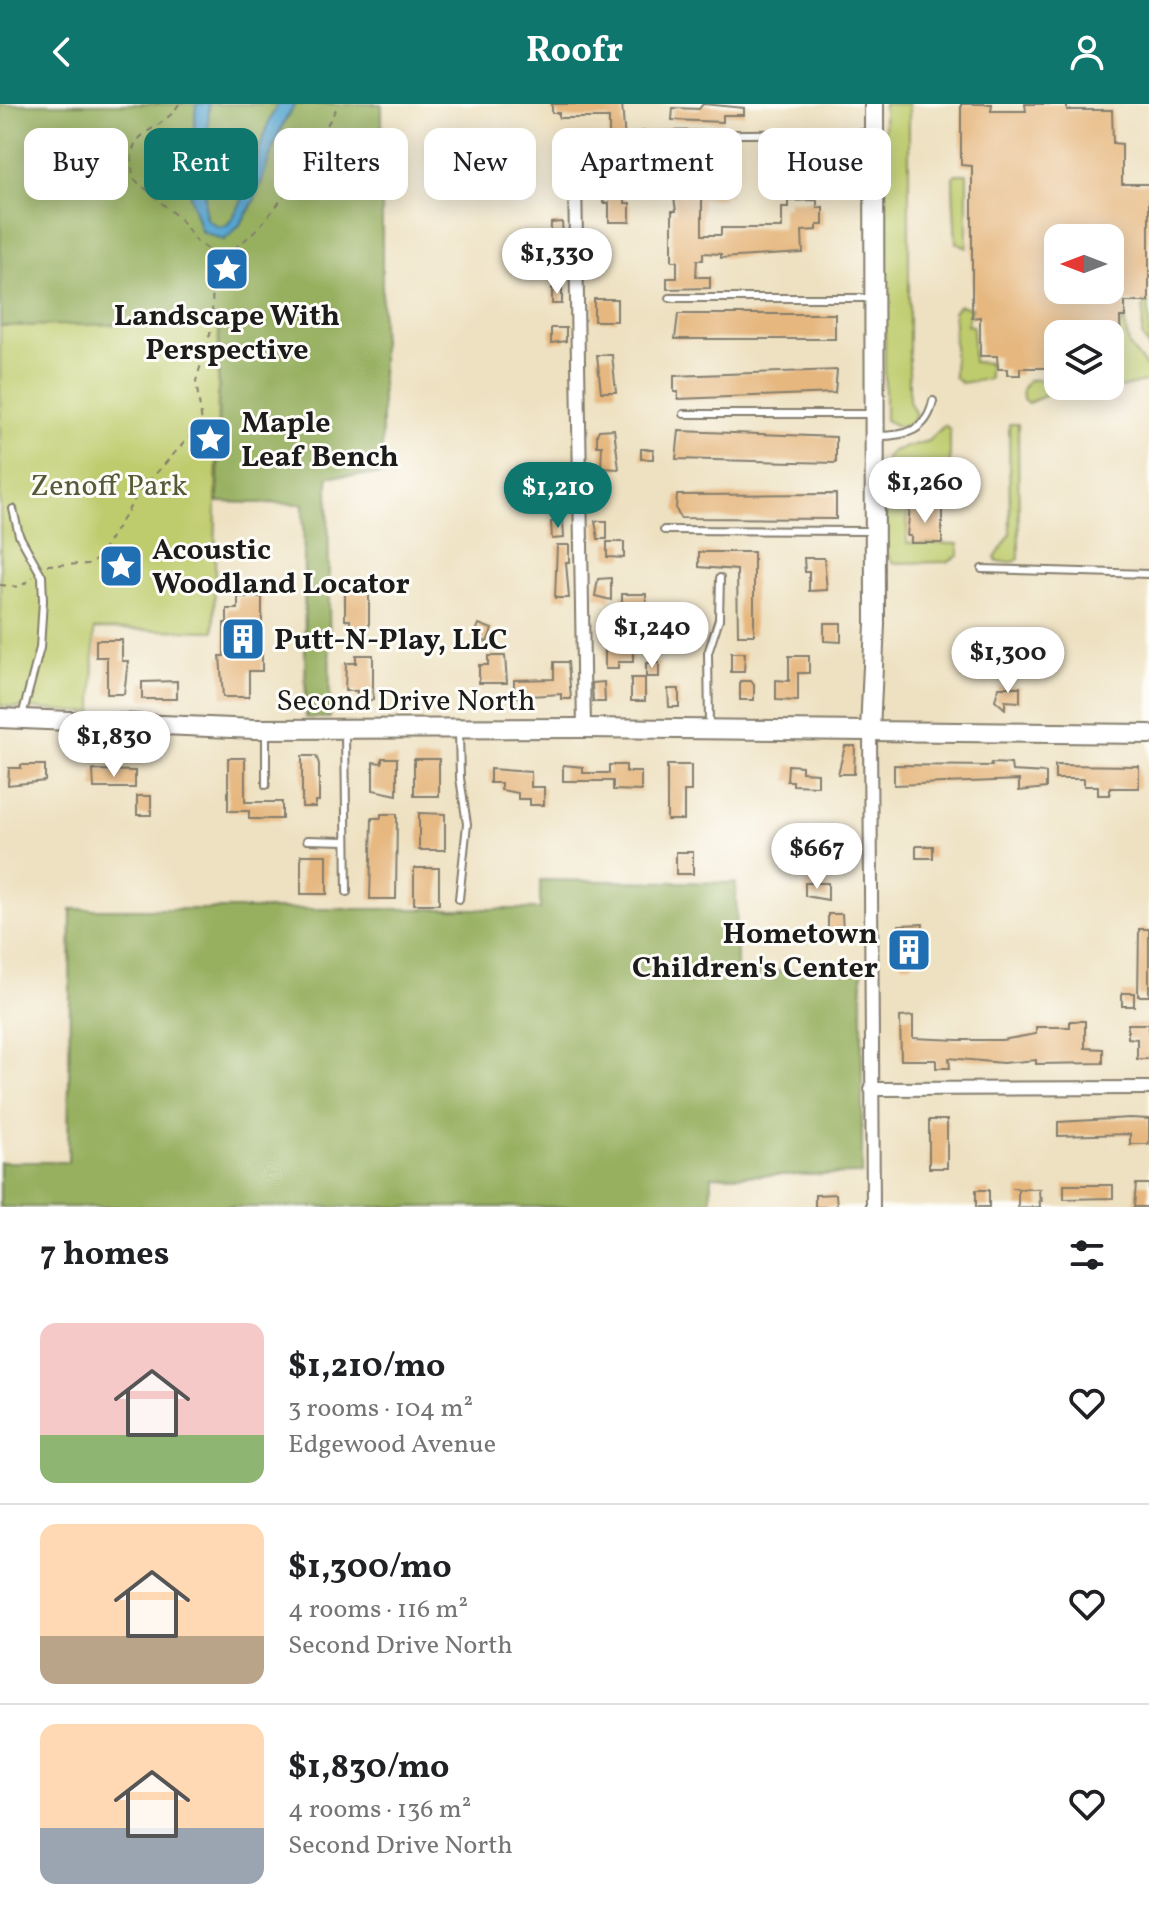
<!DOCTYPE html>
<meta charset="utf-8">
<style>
:root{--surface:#fff;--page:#f2f2f2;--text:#202124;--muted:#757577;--line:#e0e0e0;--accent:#0f766e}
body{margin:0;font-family:Vollkorn,serif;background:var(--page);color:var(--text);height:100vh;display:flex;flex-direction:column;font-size:30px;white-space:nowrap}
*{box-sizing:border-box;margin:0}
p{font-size:26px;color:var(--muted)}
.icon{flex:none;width:44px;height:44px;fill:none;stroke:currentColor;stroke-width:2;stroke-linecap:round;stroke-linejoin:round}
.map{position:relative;height:1103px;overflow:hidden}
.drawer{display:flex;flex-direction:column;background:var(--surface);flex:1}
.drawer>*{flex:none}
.top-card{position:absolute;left:24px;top:24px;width:1102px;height:72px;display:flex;gap:16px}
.needle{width:52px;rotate:270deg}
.fabs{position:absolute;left:1044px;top:120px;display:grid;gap:16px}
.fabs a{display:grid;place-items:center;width:80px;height:80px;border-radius:16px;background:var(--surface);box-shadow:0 4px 20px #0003;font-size:40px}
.price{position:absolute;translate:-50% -68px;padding:0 18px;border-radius:28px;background:#fff;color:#222;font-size:26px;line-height:52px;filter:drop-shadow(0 2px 4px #0008)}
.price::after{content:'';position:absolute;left:50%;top:48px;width:24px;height:18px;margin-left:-12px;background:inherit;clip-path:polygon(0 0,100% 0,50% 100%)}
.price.current{background:var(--accent);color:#fff}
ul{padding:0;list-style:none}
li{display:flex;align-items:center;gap:24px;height:200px;padding:0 40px}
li+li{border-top:2px solid var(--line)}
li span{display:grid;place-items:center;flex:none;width:224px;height:160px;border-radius:16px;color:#555}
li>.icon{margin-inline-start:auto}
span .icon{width:96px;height:96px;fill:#fffc;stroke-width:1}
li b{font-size:34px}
h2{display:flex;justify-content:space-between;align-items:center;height:96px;padding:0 40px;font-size:34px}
.chip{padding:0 28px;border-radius:16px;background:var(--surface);box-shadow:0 4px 20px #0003;font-size:28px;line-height:72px}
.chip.current{background:var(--accent);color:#fff}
header{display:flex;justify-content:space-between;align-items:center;height:104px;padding:0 40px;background:var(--accent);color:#fff;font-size:36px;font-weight:700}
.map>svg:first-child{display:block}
</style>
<header><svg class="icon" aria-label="back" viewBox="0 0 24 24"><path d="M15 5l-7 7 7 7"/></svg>Roofr<svg class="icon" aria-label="person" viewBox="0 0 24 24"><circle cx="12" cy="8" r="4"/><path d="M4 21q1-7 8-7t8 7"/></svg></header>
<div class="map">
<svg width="1149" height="1103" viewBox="0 0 1149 1103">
<rect width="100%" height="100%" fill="#fdfcf7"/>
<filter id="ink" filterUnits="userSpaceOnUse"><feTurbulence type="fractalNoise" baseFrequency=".0125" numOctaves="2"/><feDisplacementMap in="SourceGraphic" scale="16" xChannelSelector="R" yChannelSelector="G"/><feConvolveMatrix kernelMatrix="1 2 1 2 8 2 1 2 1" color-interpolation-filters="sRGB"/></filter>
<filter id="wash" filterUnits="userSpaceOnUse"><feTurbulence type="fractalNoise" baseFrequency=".006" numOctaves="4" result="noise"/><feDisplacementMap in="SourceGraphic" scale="32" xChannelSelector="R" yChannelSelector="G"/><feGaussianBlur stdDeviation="1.8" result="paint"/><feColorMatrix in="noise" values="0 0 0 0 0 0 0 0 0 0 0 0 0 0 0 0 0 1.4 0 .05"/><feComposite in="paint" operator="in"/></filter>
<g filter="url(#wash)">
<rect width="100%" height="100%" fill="#eee1c1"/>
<path fill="#bfcc6d" stroke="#6e7444" stroke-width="2" d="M884,0H909V297L916,311L911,320L899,323L885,316Z
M956,70H967V144L956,139C955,118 953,97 953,73Z
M1144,196L1149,198V245L1142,231Z
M959,201L971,204L967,221L973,222V258L989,259V275L961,279L954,273V207Z
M1124,214L1129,242L1149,266V277L1086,292L1081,282H1110V259L1115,258L1116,222H1121Z
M219,218L214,527L94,525L93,609L0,602V222Z
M1058,275V282H1070L1069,290L1047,291L1028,299L1023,295L1022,286L1028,276Z
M1009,320H1018L1019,455L1014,458H997L995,454L1010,431Z
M945,321L950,326V379L943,388H934V393L913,394V402L907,403V439L958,440L959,451L948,458L893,459L886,449V354L892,347L928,337Z"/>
<path fill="#97b060" stroke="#5a663e" stroke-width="2" d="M0,0H382V371L328,372L330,614H306L303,400L218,398L219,219L0,222Z
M540,776L736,779L737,867H862V1070L711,1072V1103H0V1058H68L71,805H540Z"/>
<path fill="#57a5d0" stroke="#3a6076" stroke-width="2" d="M196,0H209L205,102L206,115L219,123L227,121C255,87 255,38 278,0H296C263,41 267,104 224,136L201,127L190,91Z"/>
<g id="blocks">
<path fill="#e6b77f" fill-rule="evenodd" d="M552,0H622L625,37H621L622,61H625V99H630V118H609V99H603L604,40H609V14H559V9H552Z
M703,0L744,4V11H723V18L672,16L673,4L699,5Z
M961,0H992L991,7H1026L1025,0H1067V6H1112L1113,39L1122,40V80H1149V198H1125V213H1120L1121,252H1110V230H1058V264H1020V271H1007V265H998L997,252H980V213L972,214V62L961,61ZM1058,134H1110V186H1058Z
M678,42H694V54H678Z
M723,55V61H730L729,90H723V95H702V131H721V124H782V103H788V97L817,96V104L823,103V121H817V126L802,127L803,149L721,154V150L703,149V156H697L696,173H710V184L667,185V174H677V157H672V107H676L672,80L676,81V76H699L700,56Z
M562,118L565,156H550L551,119Z
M552,184H562V200H552Z
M594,195H617V217H594Z
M678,210H835V235H675Z
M551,224H566V237L551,239Z
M597,251H612L616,288H601Z
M837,266L835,289L678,295V288H674V272Z
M614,325L619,365L601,364L602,342H597V330L599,326Z
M679,327L836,333V359L676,355Z
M641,345H653V355H641Z
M595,376L608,377V390L595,389Z
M836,390V415L680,414L676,405L677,391Z
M910,403H942V439H911V432H907Z
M563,417L564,434L552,435L551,418Z
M595,417H607V435H598Z
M607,438H624V454L607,453Z
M557,441H569V458H566L569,494H555Z
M699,448H754V531H738L737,466L699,463Z
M804,454H824L827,486L809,487V468H805Z
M611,474V496L595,492L598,475Z
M345,478H369V523H350V516H345Z
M622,490H646V501H622Z
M238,493H262V567H249V593H223L220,552H224V519H227V505H238Z
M824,519H841V538L824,537Z
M479,520L492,525L487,538L474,533Z
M96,536H122V557H128L124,590H107V553H96Z
M633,543V558H618V565H605V544Z
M731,549H745L744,568H731Z
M356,551H373V596H357V587H345L346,559H356Z
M488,552H505L507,579H479V561H488Z
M789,552H809V569H798V597L776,596V576L789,577Z
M554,558H568L571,595H561V590L514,593V576L554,575Z
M646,559H659V573H646Z
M631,574H645V597H631Z
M177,577V595H142V578Z
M740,577H751L754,581V596H740Z
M604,578L605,598H593L592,579Z
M999,583H1020V598L1005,597V605L995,596Z
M668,585H679V603H669Z
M845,642H855L854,670H838Z
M302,652H316L319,660V697H315V703H302Z
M228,654H245V698H282V715H249V707H228Z
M382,654H397V691L373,686V658L382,659Z
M414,655H439V692H414Z
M991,659L1011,660L1012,667L1046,669V684L1019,687V676L894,681V661L992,662Z
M21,661H45V677L8,681L9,664H21Z
M563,661L583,663V669H609V661H626V668H641V687L613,686V677H563Z
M667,661H691V687H684V716H667Z
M788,661L802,662V668L818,669V682L793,681V677H787Z
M1055,661L1139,662V684H1110V691H1098V682H1084V675H1055Z
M490,665L531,668V683H544V701H530V695H518V689L501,686V679H490Z
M93,666L135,667V684H94Z
M137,692H151V711H137Z
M419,709L445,710V746H419Z
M381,710H397L396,795H370L372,714H381Z
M916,742H933V754H916Z
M676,748H693V770H676Z
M301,751H327V790H301Z
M414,764H439V800H414Z
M805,779H828V796L805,792Z
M828,810H842L843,827L828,828Z
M923,820L918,854H913V860H901L899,821Z
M1139,825H1149V892H1138Z
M1122,889H1134V902H1122Z
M913,912V934L958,936H1002L1036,930V923H1070V917H1085V944L1103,945V959L1036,960V956L1003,959L949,954L950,964H936V956H901L900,913Z
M1128,920H1149V955H1137V935L1128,934Z
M1130,1014L1149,1015V1040H1130V1030L1058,1032V1018Z
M929,1016H947V1064H929Z
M1136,1080H1149V1103H1134Z
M1064,1081H1113V1094L1064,1095Z
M1018,1085H1039L1040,1103H1018Z
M976,1086H989V1103H976Z
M836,1090L837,1103H815V1091Z"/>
</g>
</g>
<g filter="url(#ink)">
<use href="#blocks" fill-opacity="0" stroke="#857e6e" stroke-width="2"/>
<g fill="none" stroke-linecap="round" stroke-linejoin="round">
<g stroke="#857e6e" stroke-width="10">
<path id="lane" d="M644,31L870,29
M670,194H870
M684,310H871
M878,332C906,332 927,327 933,297
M13,405L19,431L42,472L43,496L40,544L22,612
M664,426L871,427
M982,465L1149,470
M709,621L708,549L719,515L720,474
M345,628L347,788
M266,629V681
M307,736L346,737
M459,795L467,720L460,674L459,627"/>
</g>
<g stroke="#857e6e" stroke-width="16">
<path id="street" d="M575,75L584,624
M870,626L873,1103
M871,985L1149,984"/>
</g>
<g stroke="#857e6e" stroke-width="22">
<path id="secondary" d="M0,614L255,625L584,624L1149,630
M870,626L875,520L874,0"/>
</g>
<path stroke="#857e6e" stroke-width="2" stroke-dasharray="6 6" stroke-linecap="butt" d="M179,0C158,34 122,21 134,75L180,115L198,139L219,152C270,132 313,45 339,0
M47,461L90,460L98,454L140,387L202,319L196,277L212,223L213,151
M0,481L20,483L33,473
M1012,1084L1041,1085L1042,1103"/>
<use href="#lane" stroke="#fff" stroke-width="6"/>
<use href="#street" stroke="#fff" stroke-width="12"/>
<use href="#secondary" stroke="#fff" stroke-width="18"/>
</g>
</g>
<defs>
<g id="sight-square" transform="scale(2.3)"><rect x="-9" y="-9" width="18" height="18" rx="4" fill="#1f6fb2" stroke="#fdfcf7"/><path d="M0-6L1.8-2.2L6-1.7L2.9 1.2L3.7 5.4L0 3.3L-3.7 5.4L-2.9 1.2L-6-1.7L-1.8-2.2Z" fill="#fff"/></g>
<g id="building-square" transform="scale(2.3)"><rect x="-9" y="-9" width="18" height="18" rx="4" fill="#1f6fb2" stroke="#fdfcf7"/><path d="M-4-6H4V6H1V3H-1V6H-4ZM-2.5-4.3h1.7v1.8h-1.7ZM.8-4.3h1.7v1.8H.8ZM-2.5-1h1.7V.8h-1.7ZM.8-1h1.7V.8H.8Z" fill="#fff"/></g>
</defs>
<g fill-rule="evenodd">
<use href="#sight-square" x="227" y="165"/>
<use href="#sight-square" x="210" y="335"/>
<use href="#sight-square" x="121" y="462"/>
<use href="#building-square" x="243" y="535"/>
<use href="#building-square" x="909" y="846"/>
</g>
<g text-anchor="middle" stroke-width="6" stroke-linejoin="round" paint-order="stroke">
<g font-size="30" font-weight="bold" fill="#1c1c1c" stroke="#fdfcf7" text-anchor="start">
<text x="227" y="221" text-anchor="middle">Landscape With<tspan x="227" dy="34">Perspective</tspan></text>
<text x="241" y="328">Maple<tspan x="241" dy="34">Leaf Bench</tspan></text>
<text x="152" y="455">Acoustic<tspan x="152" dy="34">Woodland Locator</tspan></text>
<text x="274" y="545">Putt-N-Play, LLC</text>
<text x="878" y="839" text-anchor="end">Hometown<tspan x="878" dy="34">Children's Center</tspan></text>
</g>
<g font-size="30" fill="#555a38" stroke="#fdfcf7">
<text x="109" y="391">Zenoff Park</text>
</g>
<g font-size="30" fill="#1c1c1c" stroke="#fdfcf7">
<text x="406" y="606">Second Drive North</text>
</g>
</g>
</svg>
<div class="fabs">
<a><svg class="needle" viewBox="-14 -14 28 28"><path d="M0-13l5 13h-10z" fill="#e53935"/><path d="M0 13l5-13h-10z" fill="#757577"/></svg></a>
<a><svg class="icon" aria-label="layers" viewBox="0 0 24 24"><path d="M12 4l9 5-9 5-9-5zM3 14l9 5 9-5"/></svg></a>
</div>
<b class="price" style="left:557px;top:192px">$1,330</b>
<b class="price" style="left:925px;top:421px">$1,260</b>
<b class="price current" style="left:558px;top:426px">$1,210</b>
<b class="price" style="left:652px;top:566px">$1,240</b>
<b class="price" style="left:1008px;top:591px">$1,300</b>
<b class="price" style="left:114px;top:675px">$1,830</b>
<b class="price" style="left:817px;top:787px">$667</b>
<div class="top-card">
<a class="chip">Buy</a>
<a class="chip current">Rent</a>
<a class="chip">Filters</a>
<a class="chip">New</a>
<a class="chip">Apartment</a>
<a class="chip">House</a>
</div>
</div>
<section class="drawer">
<h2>7 homes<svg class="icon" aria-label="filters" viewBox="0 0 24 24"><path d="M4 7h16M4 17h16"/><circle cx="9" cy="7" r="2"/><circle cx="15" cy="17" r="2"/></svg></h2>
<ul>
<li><span style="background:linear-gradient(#f6c9c9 70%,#8fb573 0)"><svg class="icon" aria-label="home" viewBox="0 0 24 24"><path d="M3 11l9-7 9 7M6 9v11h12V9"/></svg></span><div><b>$1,210/mo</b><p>3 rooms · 104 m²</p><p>Edgewood Avenue</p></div><svg class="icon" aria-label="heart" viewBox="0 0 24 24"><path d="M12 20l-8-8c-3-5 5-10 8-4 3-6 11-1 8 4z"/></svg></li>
<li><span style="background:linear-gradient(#ffd9b3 70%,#b9a48a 0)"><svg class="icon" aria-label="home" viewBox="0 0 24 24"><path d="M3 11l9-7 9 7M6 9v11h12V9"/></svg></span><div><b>$1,300/mo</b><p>4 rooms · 116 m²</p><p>Second Drive North</p></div><svg class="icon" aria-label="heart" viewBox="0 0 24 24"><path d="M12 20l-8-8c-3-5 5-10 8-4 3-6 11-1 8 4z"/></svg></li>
<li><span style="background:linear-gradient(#ffd9b3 65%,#9aa5b1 0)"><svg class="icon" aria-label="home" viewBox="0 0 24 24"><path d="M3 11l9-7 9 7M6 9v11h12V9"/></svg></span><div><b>$1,830/mo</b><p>4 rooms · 136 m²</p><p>Second Drive North</p></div><svg class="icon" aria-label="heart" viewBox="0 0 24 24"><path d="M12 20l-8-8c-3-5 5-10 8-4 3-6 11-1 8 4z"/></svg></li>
</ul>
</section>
